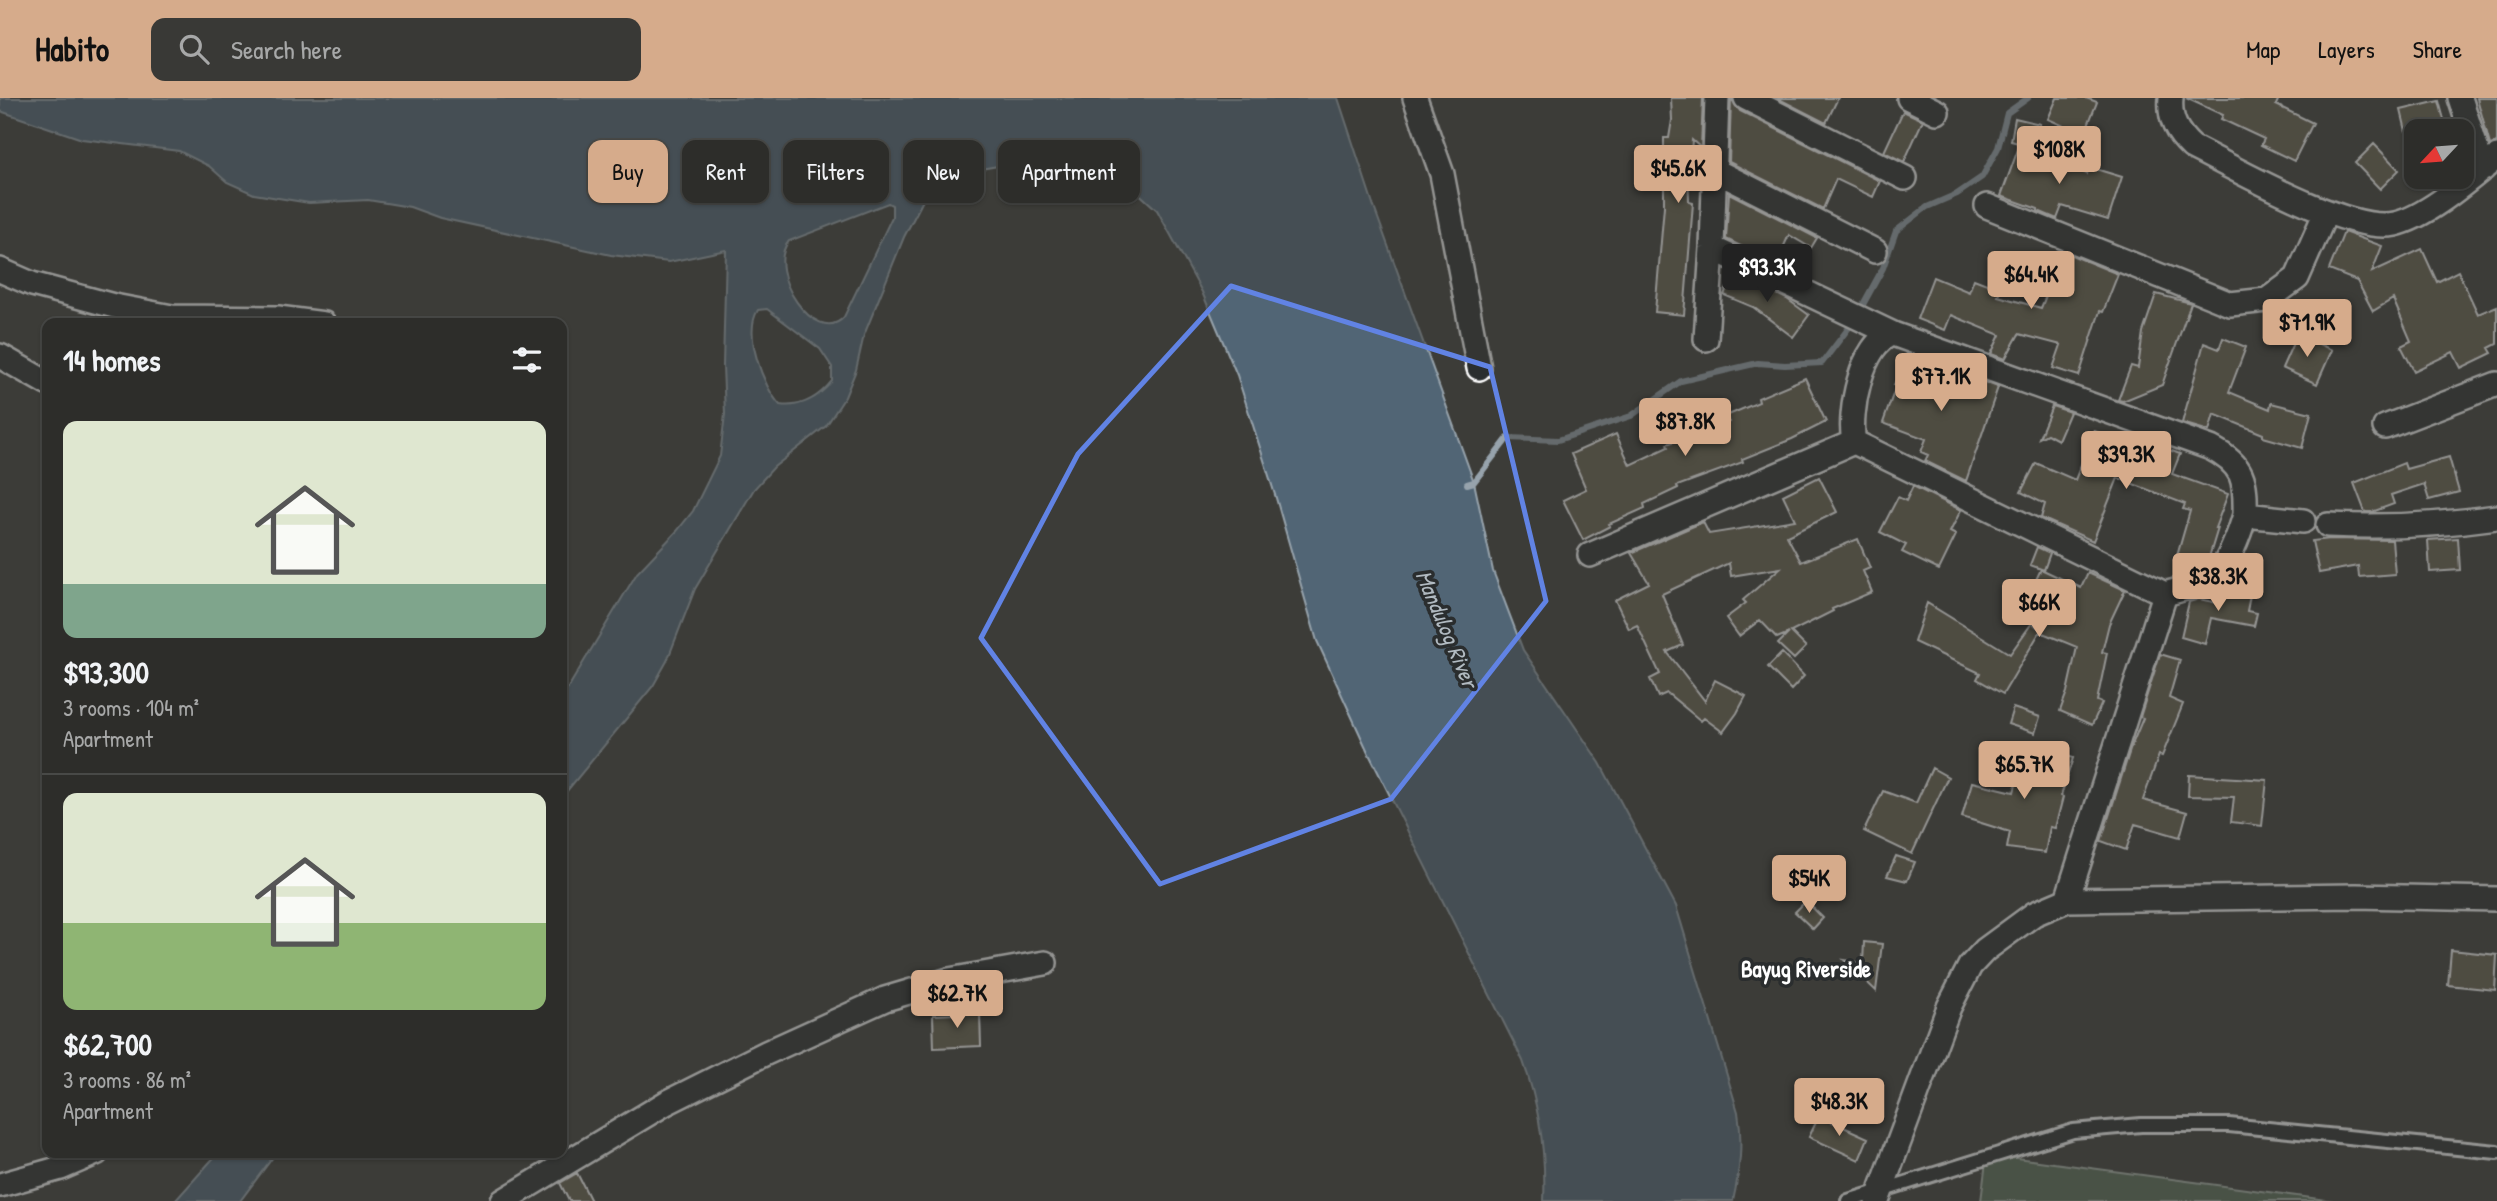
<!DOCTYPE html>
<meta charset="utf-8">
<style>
:root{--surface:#2d2d2a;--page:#393936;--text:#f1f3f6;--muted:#a7a8a8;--line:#484947;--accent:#d6ab8b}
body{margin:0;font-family:"Patrick Hand",sans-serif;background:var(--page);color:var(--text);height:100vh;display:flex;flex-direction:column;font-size:26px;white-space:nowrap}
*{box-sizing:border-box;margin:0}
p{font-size:23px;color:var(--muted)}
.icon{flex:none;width:38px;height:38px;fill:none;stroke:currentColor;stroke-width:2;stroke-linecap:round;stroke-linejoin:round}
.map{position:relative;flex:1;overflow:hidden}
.side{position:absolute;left:42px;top:220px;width:525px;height:840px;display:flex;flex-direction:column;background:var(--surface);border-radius:14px;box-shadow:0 2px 5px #0004,0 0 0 2px var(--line)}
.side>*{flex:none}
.top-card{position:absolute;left:588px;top:42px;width:665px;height:63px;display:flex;gap:14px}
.needle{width:46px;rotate:244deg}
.fabs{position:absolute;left:2404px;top:21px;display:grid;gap:14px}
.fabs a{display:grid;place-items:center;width:70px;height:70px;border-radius:14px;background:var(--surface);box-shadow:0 2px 5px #0004,0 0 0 2px var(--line);font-size:35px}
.price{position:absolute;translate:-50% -60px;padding:0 16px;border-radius:7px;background:var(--accent);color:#111;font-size:23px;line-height:46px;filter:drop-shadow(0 2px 4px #0008)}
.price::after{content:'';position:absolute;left:50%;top:42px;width:21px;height:16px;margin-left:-10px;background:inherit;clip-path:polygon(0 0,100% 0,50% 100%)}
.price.on{background:#222;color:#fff}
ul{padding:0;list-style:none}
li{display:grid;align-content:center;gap:14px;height:371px;padding:0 21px}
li+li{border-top:2px solid var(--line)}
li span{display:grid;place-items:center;height:217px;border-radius:14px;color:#555}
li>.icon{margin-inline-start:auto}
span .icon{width:126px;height:126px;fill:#fffc;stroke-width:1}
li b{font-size:30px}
h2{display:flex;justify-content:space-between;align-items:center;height:84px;padding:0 21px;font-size:30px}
.pill{padding:0 24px;border-radius:14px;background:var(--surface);box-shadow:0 2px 5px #0004,0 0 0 2px var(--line);font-size:24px;line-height:63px}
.pill.on{background:var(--accent);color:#111}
header{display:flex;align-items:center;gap:42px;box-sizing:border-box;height:98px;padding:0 35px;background:var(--accent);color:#111}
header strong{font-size:33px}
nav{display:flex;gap:38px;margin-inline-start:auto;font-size:24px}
.search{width:490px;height:63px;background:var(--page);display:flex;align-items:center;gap:18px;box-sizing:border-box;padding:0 24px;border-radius:14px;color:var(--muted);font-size:26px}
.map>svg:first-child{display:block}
</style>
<header>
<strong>Habito</strong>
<div class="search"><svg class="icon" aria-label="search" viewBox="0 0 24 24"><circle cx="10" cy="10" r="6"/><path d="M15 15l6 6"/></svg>Search here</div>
<nav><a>Map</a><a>Layers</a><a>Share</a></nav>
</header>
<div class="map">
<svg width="2497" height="1103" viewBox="0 0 2497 1103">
<rect width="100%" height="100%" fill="#3c3c38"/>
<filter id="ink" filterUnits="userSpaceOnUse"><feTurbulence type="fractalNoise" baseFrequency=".0143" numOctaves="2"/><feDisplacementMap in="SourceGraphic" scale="14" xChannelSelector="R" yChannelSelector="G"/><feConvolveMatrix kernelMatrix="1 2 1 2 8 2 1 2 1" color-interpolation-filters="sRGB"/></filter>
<g filter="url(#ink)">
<path fill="#5a6d58" stroke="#acb6ac" stroke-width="2" d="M1987,1056L2334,1103H1981Z"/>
<path fill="#516575" stroke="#97a3ac" stroke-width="2" fill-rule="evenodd" d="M0,0H1338L1375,112L1474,384L1493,473L1523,552L1600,665L1676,808L1738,1014C1743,1045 1740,1072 1733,1103H1544C1546,1056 1539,1007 1523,963L1368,654L1317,543L1276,400L1237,277L1202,194L1157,112L1134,91L1052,66L998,68L935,79L904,139L864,237L856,272L845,299L826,328L774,369L754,391L695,491L667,563L653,588L562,699V600L637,475L677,433L693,413L720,358L725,316L723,268L726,152L669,164L611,157L440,120L410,109L368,102L309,105L254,96L227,84L209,68L179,53L82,41L0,13ZM888,105L892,107V119L844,219C816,250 764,173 789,143ZM767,211L820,251L832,269V283C819,299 801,310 780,307C763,289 743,235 758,212Z
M218,1055H276L240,1103H175Z"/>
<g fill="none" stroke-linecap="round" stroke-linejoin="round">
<path stroke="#97a3ac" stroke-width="6" d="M1467,386L1474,384L1508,340L1558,342L1631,318L1681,283L1758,265L1785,267L1822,265L1854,223L1883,170L1896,133L1927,109L1957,96L1982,79L1998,50L2007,15L2028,0"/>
</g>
<path fill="#655e4e" stroke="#fff" stroke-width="2" d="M1671,0H1703L1701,50L1692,42L1690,66H1688L1689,104L1693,105L1684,217L1655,214L1664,108V40H1669L1672,22Z
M1731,0L1740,13L1880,83L1873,99L1836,81L1823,111L1729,64Z
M1777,0H1838L1826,25Z
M2057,0H2086L2097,4L2084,37L2048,21Z
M2186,0H2279L2276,7L2313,25L2294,63L2261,47L2264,41L2221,21L2223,17Z
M2477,0H2497V45L2490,47Z
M2439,3L2447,33H2406L2401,12Z
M1903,13L1923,22L1904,64L1884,54Z
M2015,20L2040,26L2033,49L2011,43Z
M2020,46L2087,76L2089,69L2122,79L2108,122L2062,108L2057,121L2038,113V111L2001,98Z
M2374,46L2399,72L2380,91L2355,65Z
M1729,95L1817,140L1811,150L1789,137L1776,165L1726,141Z
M2344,134L2382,148L2372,174L2422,151L2437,184L2458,173L2478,216L2497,208V246L2489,250L2492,255L2461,270L2453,254L2414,273L2401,248L2411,243L2393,201L2373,213L2357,183L2329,172Z
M2064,154L2118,176L2103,214L2100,213L2079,278L2053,270L2061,247L2019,236L2005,261L1991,256L2000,237L1951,217L1945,232L1917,221L1933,179L1969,194L1974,181L2000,191L1998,198L2041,210Z
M1733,175L1787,201L1809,217L1793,239L1753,209L1724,197Z
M2156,196L2191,205L2162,287L2123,303L2118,302L2131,268L2138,270L2143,234Z
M2297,236L2332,252L2317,286L2282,270Z
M2223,240L2246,249L2229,294L2270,311L2271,305L2311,315L2302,350L2263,339V336L2214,316L2209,333L2182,325L2204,245L2219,251Z
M1907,256L1998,289L1966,383L1925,363L1928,357L1921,354L1926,341L1883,325L1896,288L1894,287Z
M1805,280L1826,324L1792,341L1742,361L1743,364L1677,388L1678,390L1644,406L1645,410L1609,426L1610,428L1583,442L1563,402L1586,391L1571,356L1616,336L1630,367L1668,349L1667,346L1729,324L1726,318L1759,304L1758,300Z
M2052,308L2070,314L2058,342L2047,336L2039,340Z
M2094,333L2127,343L2129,337L2180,356L2172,376L2228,396L2215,430H2218L2207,466L2177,458L2190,413L2183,411L2185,406L2118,380L2093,443L2041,420L2045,406L2021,394L2036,365L2075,382Z
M2449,359L2459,394L2429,402L2424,386L2391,397L2394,406L2372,414H2365L2354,385L2404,365L2406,371Z
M1819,379L1837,414L1787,438L1801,464L1858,441L1870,470L1863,473L1872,494L1832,511L1833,513L1791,534L1806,549L1794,561L1778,546L1789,535L1777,540L1760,522L1739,538L1726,520L1746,505L1743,502L1780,470L1731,478L1729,465L1662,496L1683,547L1667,554L1705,603L1715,582L1746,598L1737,615L1723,634L1704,620L1701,623L1667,595L1658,599L1650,581L1660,576L1637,527L1629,531L1615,502L1649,485L1631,455L1703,424L1709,436L1795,422L1783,397Z
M1913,388L1961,412L1950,434L1956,437L1939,472L1902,454L1906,447L1880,434L1898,399L1906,403Z
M2458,440L2460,472L2430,474L2428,442Z
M2330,441L2392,442L2395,476L2359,479L2358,468L2319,475L2312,443Z
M2037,449L2050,455L2044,472L2030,467Z
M2041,471L2081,490L2088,475L2125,492L2109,526L2102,554L2107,555L2097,603L2102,605L2092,627L2060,613L2067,594L2077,549L2040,534L2041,532L2003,596L1977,581L1980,575L1914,544L1927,505L2010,556L2032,525L2041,532L2050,510L2028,499Z
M2225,487L2251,492L2247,513L2257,515L2254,528L2211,520L2205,546L2181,539L2189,504L2199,501L2218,505L2220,491Z
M1782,555L1804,578L1791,592L1768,569Z
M2160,556L2180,562L2169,600L2183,606L2162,658L2159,657L2143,702L2187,714L2180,739L2135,726L2126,752L2101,743L2131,649L2143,620L2140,619Z
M2013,610L2040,619L2035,635L2008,626Z
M2028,646L2073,660L2061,698L2063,699L2055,730L2050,729L2045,755L2007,750L2010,734L1962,719L1972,684L2014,694Z
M1932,670L1948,679L1912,756L1864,733L1883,693L1916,705Z
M2189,677L2267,682L2262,728L2231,724L2234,699L2188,698Z
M1896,758L1915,764L1907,783L1887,778Z
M1806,803L1823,820L1813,831L1795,814Z
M1864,844L1882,846L1876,893L1844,862L1863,865Z
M2451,852L2497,857L2495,892L2448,887Z
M980,915L981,948L934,950L933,917Z
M1870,980L1881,1007L1862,1015L1851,988Z
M1819,1018L1868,1040L1859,1062L1809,1039Z
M577,1075L591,1103H569L560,1085Z"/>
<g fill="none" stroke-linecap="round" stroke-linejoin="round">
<g stroke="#fff" stroke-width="18">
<path id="lane" d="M1848,1103L2073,1033L2141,1027H2229L2497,1054"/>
</g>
<g stroke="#fff" stroke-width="28">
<path id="street" d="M1415,0L1442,76L1479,270
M1746,0L1905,80
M1909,0L1937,14
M2171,0C2169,22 2177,35 2192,49C2236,71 2349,136 2395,126C2427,119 2471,80 2497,59
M2460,0L2483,71
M1714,72L1875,153
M1987,108L2230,206L2267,202L2297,180L2326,114
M1712,150L1893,236
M0,172L32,186L114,208L172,219L278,220L324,226
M1706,241L1712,150L1717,0
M0,258L47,285
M2385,329L2497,286
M1854,344C1848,317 1861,243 1893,236L2211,350C2244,367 2246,382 2245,417
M2328,427C2385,430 2440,427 2497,419
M1590,457L1854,344L2165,496C2181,491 2198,488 2212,480C2227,471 2240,434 2245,417L2303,423
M2067,802L2165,496
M0,1087L61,1070L96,1055
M503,1103L666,1005L766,955L885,901L949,882L1045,865
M1877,1103L1949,909L1970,868L1985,852L2034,816L2067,802L2356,798L2497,801"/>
</g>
<use href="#lane" stroke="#2a2d2e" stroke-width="12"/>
<use href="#street" stroke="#2a2d2e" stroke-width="23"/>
</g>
</g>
<path d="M0 0H2497V1103H0ZM1231,188L1490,269L1546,503L1391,701L1160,786L981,540L1078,356Z" fill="#3c3c38" fill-opacity=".55" fill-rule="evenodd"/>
<path fill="none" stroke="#6183e4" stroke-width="5" stroke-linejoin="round" d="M1231,188L1490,269L1546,503L1391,701L1160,786L981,540L1078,356Z"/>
<g text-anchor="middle" stroke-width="7" stroke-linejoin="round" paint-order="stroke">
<g font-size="23" font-style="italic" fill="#b1bac1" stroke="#2a2d2e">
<text transform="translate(1447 531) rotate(67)" y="8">Mandulog River</text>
</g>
<g font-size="23" font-weight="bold" fill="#fff" stroke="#2a2d2e">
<text x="1806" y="879">Bayug Riverside</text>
</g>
</g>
</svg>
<div class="fabs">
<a><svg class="needle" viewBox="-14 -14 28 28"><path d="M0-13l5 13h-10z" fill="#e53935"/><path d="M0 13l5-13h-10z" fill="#a7a8a8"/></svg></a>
</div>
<b class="price" style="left:2059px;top:88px">$108K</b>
<b class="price" style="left:1678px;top:107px">$45.6K</b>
<b class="price on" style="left:1767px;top:206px">$93.3K</b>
<b class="price" style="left:2031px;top:213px">$64.4K</b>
<b class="price" style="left:2307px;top:261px">$71.9K</b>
<b class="price" style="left:1941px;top:315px">$77.1K</b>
<b class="price" style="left:1685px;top:360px">$87.8K</b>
<b class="price" style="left:2126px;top:393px">$39.3K</b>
<b class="price" style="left:2218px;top:515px">$38.3K</b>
<b class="price" style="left:2039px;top:541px">$66K</b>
<b class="price" style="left:2024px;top:703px">$65.7K</b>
<b class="price" style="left:1809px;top:817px">$54K</b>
<b class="price" style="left:957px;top:932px">$62.7K</b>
<b class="price" style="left:1839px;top:1040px">$48.3K</b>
<div class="top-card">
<a class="pill on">Buy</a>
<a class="pill">Rent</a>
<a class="pill">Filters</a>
<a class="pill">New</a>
<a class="pill">Apartment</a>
</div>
<section class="side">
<h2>14 homes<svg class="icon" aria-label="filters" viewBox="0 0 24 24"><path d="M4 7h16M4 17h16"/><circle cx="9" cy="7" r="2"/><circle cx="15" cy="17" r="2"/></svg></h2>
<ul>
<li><span style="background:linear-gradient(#dfe7d0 75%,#7fa58c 0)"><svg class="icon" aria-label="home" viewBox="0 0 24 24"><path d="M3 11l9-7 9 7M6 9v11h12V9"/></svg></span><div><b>$93,300</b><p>3 rooms · 104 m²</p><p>Apartment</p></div></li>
<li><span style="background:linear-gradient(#dfe7d0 60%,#8fb573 0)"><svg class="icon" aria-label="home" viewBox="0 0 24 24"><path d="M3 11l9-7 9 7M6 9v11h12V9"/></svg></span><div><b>$62,700</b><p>3 rooms · 86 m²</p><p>Apartment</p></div></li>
</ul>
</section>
</div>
